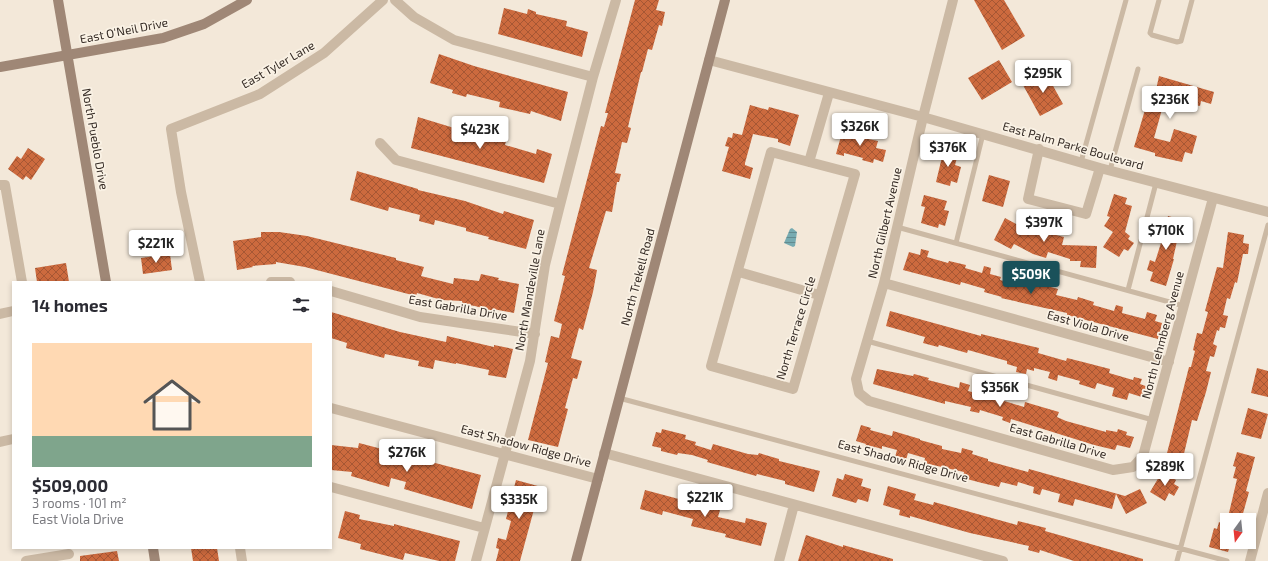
<!DOCTYPE html>
<meta charset="utf-8">
<style>
:root{--surface:#fff;--page:#f7f7f7;--text:#2b2b33;--muted:#7c7c81;--accent:#1a515a}
body{margin:0;font-family:"Exo 2",sans-serif;background:var(--page);color:var(--text);height:100vh;display:flex;flex-direction:column;font-size:15px;white-space:nowrap}
*{box-sizing:border-box;margin:0}
p{font-size:13px;color:var(--muted)}
.icon{flex:none;width:22px;height:22px;fill:none;stroke:currentColor;stroke-width:2;stroke-linecap:round;stroke-linejoin:round}
.map{position:relative;flex:1;overflow:hidden}
.sheet{position:absolute;left:12px;top:281px;width:320px;height:268px;display:flex;flex-direction:column;background:var(--surface);border-radius:0px;box-shadow:0 2px 6px #0003}
.sheet>*{flex:none}
.needle{width:26px;rotate:195deg}
.controls{position:absolute;left:1220px;top:513px;display:grid;gap:8px}
.controls a{display:grid;place-items:center;width:36px;height:36px;border-radius:0px;background:var(--surface);box-shadow:0 2px 6px #0003;font-size:20px}
.price{position:absolute;translate:-50% -34px;padding:0 9px;border-radius:4px;background:#fff;color:#222;font-size:13px;line-height:26px;filter:drop-shadow(0 1px 2px #0008)}
.price::after{content:'';position:absolute;left:50%;top:24px;width:12px;height:9px;margin-left:-6px;background:inherit;clip-path:polygon(0 0,100% 0,50% 100%)}
.price.on{background:var(--accent);color:#fff}
ul{padding:0;list-style:none}
li{display:grid;align-content:center;gap:8px;height:212px;padding:0 20px}
li span{display:grid;place-items:center;height:124px;border-radius:0px;color:#555}
li>.icon{margin-inline-start:auto}
span .icon{width:72px;height:72px;fill:#fffc;stroke-width:1}
li b{font-size:17px}
h2{display:flex;justify-content:space-between;align-items:center;height:48px;padding:0 20px;font-size:17px}
.map>svg:first-child{display:block}
</style>
<div class="map">
<svg width="1268" height="561" viewBox="0 0 1268 561">
<defs>
<pattern id="water-rules" width="6" height="5" patternUnits="userSpaceOnUse"><rect width="6" height="5" fill="#77abb1"/><path d="M0 2.5h6" fill="none" stroke="#628b90"/></pattern>
<pattern id="building-cross-hatch" width="8" height="8" patternUnits="userSpaceOnUse"><rect width="8" height="8" fill="#cc6a3e"/><path d="M0 0l8 8M0 8l8-8" fill="none" stroke="#a65734"/></pattern>
</defs>
<rect width="100%" height="100%" fill="#f3e8d9"/>
<path fill="url(#water-rules)" d="M792,228L797,232L795,246L793,247L784,243L790,229Z"/>
<path fill="url(#building-cross-hatch)" d="M635,0H659L656,10L665,12L662,26L659,25L652,50L648,49L642,72H641L628,127L631,128L627,143L622,142L615,173L621,174L619,182H617L612,212L606,211L589,268L597,270L593,292L583,330L579,328L571,358L582,361L577,379L573,378L565,408L568,409L558,447L528,440L548,363L545,362L551,336L559,338L562,324L554,321L565,276L562,275L601,126L604,127L608,113H605Z
M974,0H1004L1025,36L1002,50Z
M504,8L527,14L528,9L536,12V14L567,21L566,26L588,32L582,57L498,34Z
M439,54L474,66L568,92L561,121L531,111L530,114L499,107L500,102L467,94L466,97L452,93L453,90L430,83Z
M999,60L1012,82L982,100L968,78Z
M1046,73L1063,104L1040,116L1023,85Z
M1159,76L1214,92L1211,104L1201,101L1200,106L1181,102L1182,99L1166,95L1154,138L1170,142L1174,129L1197,136L1192,154L1185,152L1182,162L1155,156V153L1134,147L1147,103L1153,104Z
M750,105L768,110L769,107L799,115L790,146L778,142V139L753,134L745,163V165L753,168L750,179L722,171L729,147L725,146L728,137L732,138L733,133L742,135Z
M418,117L464,131L465,129L479,132L478,134L506,141L505,145L536,154L537,149L552,154L544,183L411,148Z
M843,129L869,136L868,139L878,141L876,148L886,150L883,162L874,159L873,163L862,160L863,158L844,153V156L836,154Z
M28,148L45,159L31,180L26,176L23,180L8,169L17,156L21,159Z
M941,149L958,154L955,165L961,167L957,183L951,181L950,186L936,182L942,157L939,156Z
M357,171L418,189V190L465,201L503,214L504,211L534,220L526,249L488,239L489,237L466,231V228L435,220L434,225L419,221L420,215L389,207L388,211L350,200Z
M989,175L1010,181L1003,207L982,201Z
M1114,194L1127,198L1125,204L1132,206L1125,232L1130,236L1128,239L1134,243L1128,251L1124,249L1119,257L1103,247L1113,232L1104,226L1110,217L1107,216Z
M924,195L947,201L944,210L949,211L945,226L939,224L938,228L921,223L925,207L921,206Z
M1168,216L1186,221L1183,233L1179,232L1173,259H1174L1166,286L1150,281L1153,272L1147,270L1150,260L1155,262L1161,243L1155,242L1158,230L1164,231Z
M1005,218L1020,226L1023,221L1038,229L1039,225L1050,228L1048,233L1064,237L1062,245L1097,246L1096,268L1080,267L1081,261H1070V259L1048,252L1046,258L1033,254L1014,244L1011,249L994,240Z
M261,232H279L307,236L396,258V260L424,267L421,276L453,284L454,278L479,281L481,274L499,278L498,280L519,284L514,313L493,309L492,312L481,310L482,308L475,306L462,304V301L442,300L417,293L416,296L305,267L276,262V264L252,266L253,267L237,270L233,241L261,237Z
M1228,232L1244,235L1243,243L1249,244L1248,254H1243L1237,283L1235,282L1230,299L1227,298L1223,315L1228,316L1225,328L1220,327L1219,331L1217,330L1213,344L1217,346L1214,357L1210,356L1206,371L1211,372L1206,392L1197,421L1192,420L1182,462L1166,457L1189,367H1191L1195,351L1193,350L1197,333L1202,334L1208,312L1205,311L1217,267L1223,268Z
M921,249L929,251L927,257L948,263L949,261L966,265L965,268L982,273L984,266L991,268L990,274L1001,277L1000,280L1015,284L1017,278L1058,289L1056,295L1077,300L1078,297L1094,302L1093,305L1114,311L1116,305L1123,307L1122,313L1145,319L1147,312L1157,315L1155,321L1162,323L1158,339L1067,315V313L1001,298L1002,297L984,292L985,289L961,282L960,285L903,270L909,252L920,255Z
M170,254L172,270L143,274L141,258Z
M66,263L69,282H37L35,268Z
M890,311L981,336V334L1039,348L1038,353L1066,361L1067,358L1083,362L1110,369L1109,373L1133,380L1134,377L1142,379L1140,384L1151,388L1148,399L1129,393L1127,400L1112,396L1114,388L1097,383L1095,389L1079,384L1080,381L1058,375L1057,381L1048,378L1050,372L1034,368V371L1027,369L1026,374L1016,372L1017,367L1007,364V361L968,350L967,353L939,345L938,347L923,343L925,337L886,326Z
M331,312L400,332L446,342L447,336L494,347V345L513,349L506,378L488,375L489,370L456,363V364L435,360L433,369L418,366L419,361L385,354L384,358L346,348L347,343L331,338Z
M1257,368L1268,371V397L1251,393Z
M877,369L913,376L914,374L929,378L928,380L959,388L960,382L970,385L968,391L987,396L989,390L1003,394L1001,400L1024,407L1025,402L1035,405L1059,412L1057,417L1066,421L1106,432V430L1117,432L1118,429L1127,432L1126,435L1134,437L1130,448L1117,445L1115,450L1094,445L1011,419L1010,423L1002,420L1003,417L980,410L979,413L970,411L971,407L945,401V404L873,384Z
M1248,408L1268,414L1261,439L1241,434Z
M861,425L871,428L870,430L892,436L893,431L920,439V440L942,446V449L961,453L962,448L973,451L972,454L988,459V461L1028,472L1029,469L1125,496L1140,489L1147,503L1126,514L1116,494L1112,509L1075,499L1073,506L1058,502L1060,494L1042,489L1040,495L1033,493L1034,487L1018,482L1017,486L1001,482L999,487L982,483L963,478L964,472L924,463L925,458L908,453L906,460L895,457L897,450L882,446V449L875,447L873,452L864,449L866,444L856,441Z
M662,429L686,435L685,439L696,442L695,445L711,450L713,444L748,454L758,455L759,453L779,459V461L820,471L814,492L785,484V481L757,474L756,476L707,462L708,460L692,455L678,453L677,455L661,451V448L652,446L656,432L661,433Z
M359,443L481,475L472,509L404,489L406,482L391,478L389,487L351,476L352,472L331,470V445L358,448Z
M1237,452L1255,457L1246,491L1249,492L1242,517L1229,513L1237,479L1233,478L1236,467L1233,466Z
M1162,472L1176,480L1174,484L1179,487L1174,496L1169,493L1165,501L1150,492Z
M845,474L863,479L861,486L871,489L868,502L858,499L856,503L832,496L837,478L843,480Z
M516,480L545,488L541,504L536,502L520,561H496L499,549L496,548L498,538L506,540L511,521L506,519Z
M888,486L916,494L914,500L933,505L934,502L1017,525L1018,521L1046,528L1045,531L1143,559V561H1074L1040,550L1039,553L1028,550L1029,546L970,533L910,516V518L899,515L900,510L883,505Z
M645,490L720,510L718,517L745,523L746,518L767,523L761,546L725,537L726,534L691,526L693,519L663,511L662,515L640,509Z
M345,511L360,515L359,519L394,526V524L460,541L455,561H439L405,553L403,560L360,549L361,544L338,538Z
M1219,522L1227,525V542H1231L1228,552L1209,547L1214,528L1217,529Z
M806,535L843,547V545L893,559V561H798Z
M191,548H217L219,561H193Z
M117,551L119,561H80V556Z"/>
<g fill="none" stroke-linecap="round" stroke-linejoin="round">
<path stroke="#cbb9a4" stroke-width="5" d="M1159,0L1150,33L1152,35L1177,42L1181,41L1192,0
M1081,162L1126,0
M1110,170L1138,69
M897,227L1184,306
M956,243L983,134
M1128,290L1156,183
M867,341L1153,420
M619,398L1227,561
M1177,561L1268,225"/>
<path stroke="#cbb9a4" stroke-width="10" d="M395,0L414,17L454,40L593,77
M953,0L923,117L884,283L856,379L859,393L869,401L1113,470L1133,467L1143,456L1213,198
M709,60L923,117L1100,168L1268,212
M380,143L396,160L560,204
M1039,149L1028,199L1086,214L1100,168
M771,152L855,174L793,389L711,366Z
M809,162L829,93
M0,185H5L22,282
M739,272L819,295
M200,282L181,192L171,129L260,94L324,53L383,0
M271,282H290
M884,283L1169,362
M331,291L420,317L535,334
M0,314L13,311
M331,408L598,479
M0,442L13,439
M604,453L1003,561
M331,487L484,528
M240,548L242,561
M26,561L69,554
M476,561L530,361L545,265L559,209L593,77L616,0
M779,561L794,505
M1250,561L1268,493"/>
<path stroke="#9f8776" stroke-width="10" d="M58,0L106,282
M0,67L163,38L204,24L247,0
M153,548L155,561
M576,561L725,0"/>
</g>
<g text-anchor="middle" stroke-width="3.5" stroke-linejoin="round" paint-order="stroke">
<g font-size="12" fill="#362c26" stroke="#faf2e5">
<text transform="translate(124 31) rotate(-11)" y="4">East O'Neil Drive</text>
<text transform="translate(278 65) rotate(-30)" y="4">East Tyler Lane</text>
<text transform="translate(95 139) rotate(80)" y="4">North Pueblo Drive</text>
<text transform="translate(1073 146) rotate(16)" y="4">East Palm Parke Boulevard</text>
<text transform="translate(885 223) rotate(-77)" y="4">North Gilbert Avenue</text>
<text transform="translate(638 277) rotate(-75)" y="4">North Trekell Road</text>
<text transform="translate(530 290) rotate(-80)" y="4">North Mandeville Lane</text>
<text transform="translate(458 308) rotate(10)" y="4">East Gabrilla Drive</text>
<text transform="translate(1088 326) rotate(16)" y="4">East Viola Drive</text>
<text transform="translate(796 328) rotate(-73)" y="4">North Terrace Circle</text>
<text transform="translate(1163 335) rotate(-75)" y="4">North Lehmberg Avenue</text>
<text transform="translate(1058 441) rotate(16)" y="4">East Gabrilla Drive</text>
<text transform="translate(526 446) rotate(15)" y="4">East Shadow Ridge Drive</text>
<text transform="translate(903 461) rotate(15)" y="4">East Shadow Ridge Drive</text>
</g>
</g>
</svg>
<div class="controls">
<a><svg class="needle" viewBox="-14 -14 28 28"><path d="M0-13l5 13h-10z" fill="#e53935"/><path d="M0 13l5-13h-10z" fill="#7c7c81"/></svg></a>
</div>
<b class="price" style="left:1043px;top:94px">$295K</b>
<b class="price" style="left:1170px;top:120px">$236K</b>
<b class="price" style="left:860px;top:147px">$326K</b>
<b class="price" style="left:480px;top:150px">$423K</b>
<b class="price" style="left:948px;top:168px">$376K</b>
<b class="price" style="left:1044px;top:243px">$397K</b>
<b class="price" style="left:1166px;top:251px">$710K</b>
<b class="price" style="left:156px;top:264px">$221K</b>
<b class="price on" style="left:1031px;top:295px">$509K</b>
<b class="price" style="left:1000px;top:408px">$356K</b>
<b class="price" style="left:407px;top:473px">$276K</b>
<b class="price" style="left:1165px;top:487px">$289K</b>
<b class="price" style="left:705px;top:518px">$221K</b>
<b class="price" style="left:519px;top:520px">$335K</b>
<section class="sheet">
<h2>14 homes<svg class="icon" aria-label="filters" viewBox="0 0 24 24"><path d="M4 7h16M4 17h16"/><circle cx="9" cy="7" r="2"/><circle cx="15" cy="17" r="2"/></svg></h2>
<ul>
<li><span style="background:linear-gradient(#ffd9b3 75%,#7fa58c 0)"><svg class="icon" aria-label="home" viewBox="0 0 24 24"><path d="M3 11l9-7 9 7M6 9v11h12V9"/></svg></span><div><b>$509,000</b><p>3 rooms · 101 m²</p><p>East Viola Drive</p></div></li>
</ul>
</section>
</div>
